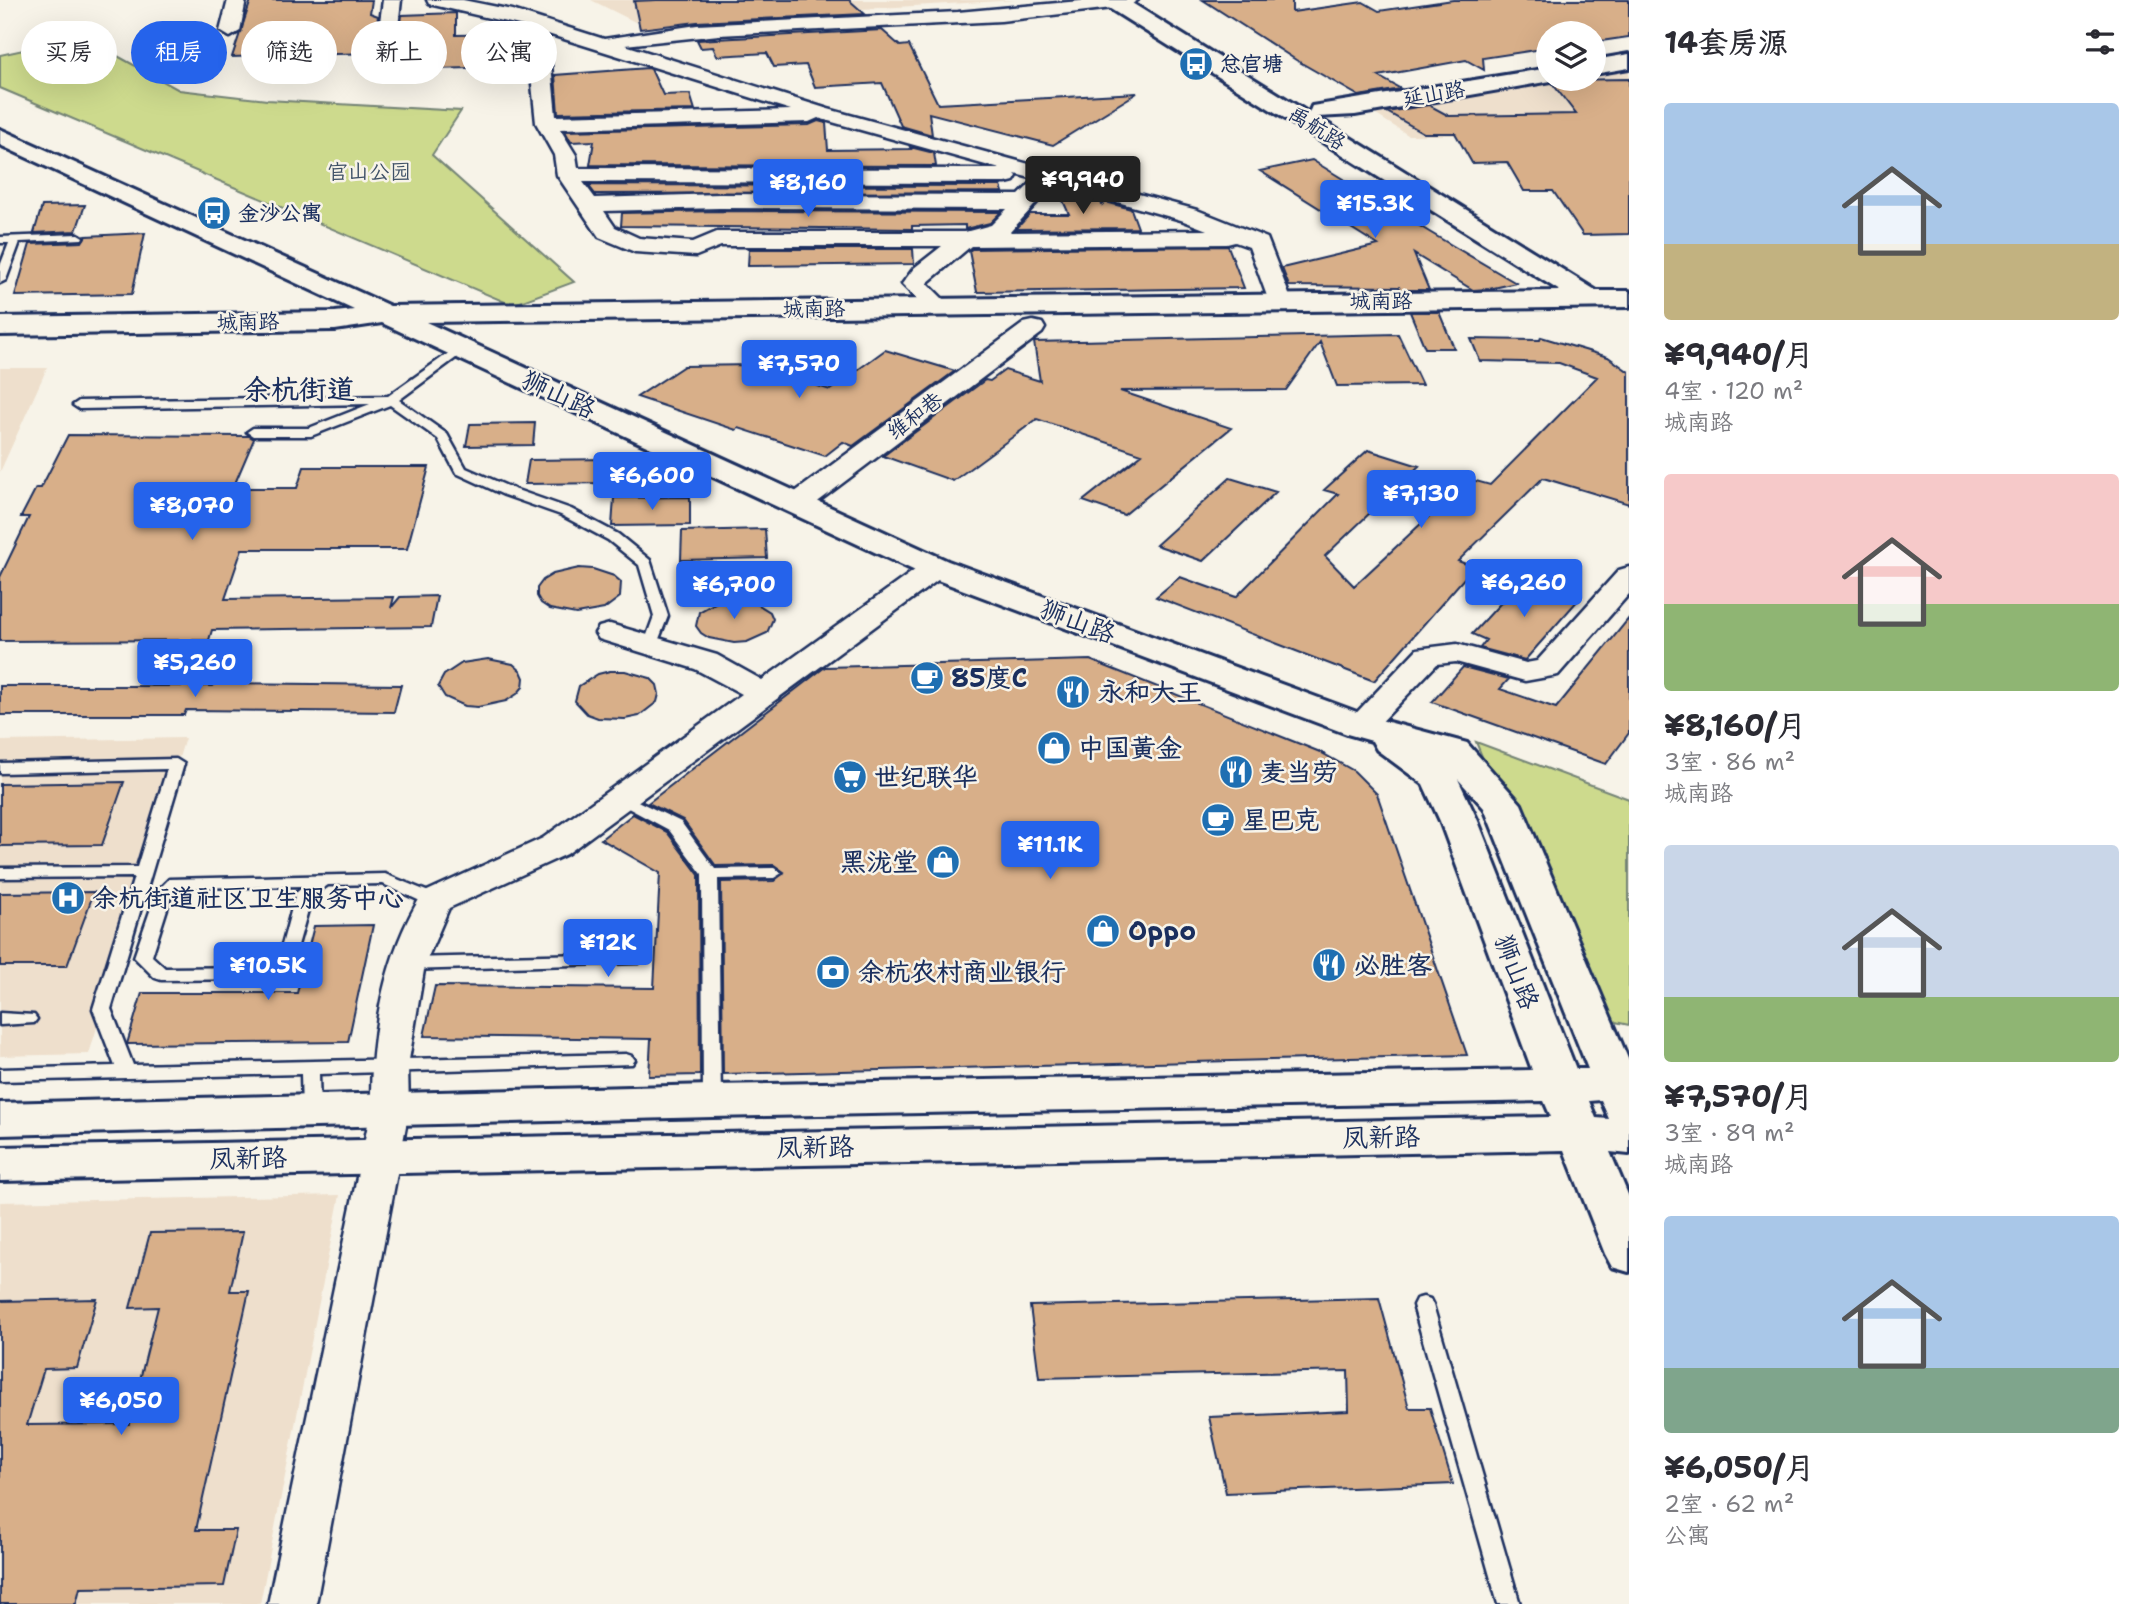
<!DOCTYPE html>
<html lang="zh">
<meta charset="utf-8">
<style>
:root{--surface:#fff;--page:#f2f2f3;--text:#2b2b33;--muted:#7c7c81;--accent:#2563eb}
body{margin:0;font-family:"Shantell Sans","LXGW WenKai TC",sans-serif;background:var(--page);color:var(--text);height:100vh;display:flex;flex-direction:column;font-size:26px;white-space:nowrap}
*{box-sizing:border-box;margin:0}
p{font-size:23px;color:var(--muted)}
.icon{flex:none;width:38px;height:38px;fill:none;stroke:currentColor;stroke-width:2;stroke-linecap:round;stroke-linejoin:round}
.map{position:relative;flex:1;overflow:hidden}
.sheet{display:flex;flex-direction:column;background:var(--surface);width:525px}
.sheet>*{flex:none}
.banner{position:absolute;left:21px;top:21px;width:665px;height:63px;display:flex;gap:14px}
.fabs{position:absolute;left:1536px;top:21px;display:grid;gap:14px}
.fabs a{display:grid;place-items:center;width:70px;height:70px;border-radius:50%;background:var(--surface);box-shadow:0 7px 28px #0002;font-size:35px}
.price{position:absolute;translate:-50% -60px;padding:0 16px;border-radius:7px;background:var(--accent);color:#fff;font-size:23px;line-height:46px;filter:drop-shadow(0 2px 4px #0008)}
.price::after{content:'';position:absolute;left:50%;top:42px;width:21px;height:16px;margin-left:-10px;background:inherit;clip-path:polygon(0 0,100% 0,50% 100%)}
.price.current{background:#222;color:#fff}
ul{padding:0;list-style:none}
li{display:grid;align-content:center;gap:14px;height:371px;padding:0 35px}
li span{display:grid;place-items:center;height:217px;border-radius:7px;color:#555}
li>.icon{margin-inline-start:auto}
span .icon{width:126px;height:126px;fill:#fffc;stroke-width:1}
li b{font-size:30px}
h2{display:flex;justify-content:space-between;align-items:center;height:84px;padding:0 35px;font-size:30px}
.pill{padding:0 24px;border-radius:32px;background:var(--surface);box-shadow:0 7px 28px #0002;font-size:24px;line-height:63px}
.pill.current{background:var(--accent);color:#fff}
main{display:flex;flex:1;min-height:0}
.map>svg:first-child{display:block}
</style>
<main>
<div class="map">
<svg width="1629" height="1604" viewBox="0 0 1629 1604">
<rect width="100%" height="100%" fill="#f7f3e8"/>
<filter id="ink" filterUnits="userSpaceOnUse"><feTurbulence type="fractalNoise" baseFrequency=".0143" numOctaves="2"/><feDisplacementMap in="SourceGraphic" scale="14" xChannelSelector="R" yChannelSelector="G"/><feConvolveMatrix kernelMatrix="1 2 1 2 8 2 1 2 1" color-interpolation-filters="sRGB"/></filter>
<g filter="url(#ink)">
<path fill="#eedfcc" d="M591,0H1017L635,22Z
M1609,70H1629V134L1408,135L1370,111L1558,79H1594V72Z
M0,368H47L0,472Z
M185,738L89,1054L0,1056V741Z
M340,1195L260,1604H0V1202Z"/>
<path fill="#cdda8d" stroke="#748476" stroke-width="2" d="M83,37L179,90L267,100L461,111L432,155L574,282L512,305L0,88V55Z
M1476,742L1629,799V1025L1593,1017L1577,988Z"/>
<path fill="#d8af89" stroke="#1b2f5e" stroke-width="2" d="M251,0H372L370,13L378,16L373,53L232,57Z
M657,0H849L865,14L697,22L640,29L634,1Z
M1203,0H1292V12L1363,2L1379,11L1453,0H1629V37L1594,42V33H1549V48L1483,58L1484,70L1466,60L1378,76L1401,89L1359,96L1296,60Z
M456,13V35L512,34L508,67L396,70L402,15Z
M882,30L900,46L909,45L938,104L1137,93L1053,145L929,113L932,135L901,126L882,83L815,87L806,65L774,67L767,53L717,56L713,47L701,48L697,40Z
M648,68L651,69L663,95L690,94L695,110L558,113L555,75Z
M1629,79V234L1583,235L1553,191H1524L1507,162L1472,163L1455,133H1424L1387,112L1429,105L1449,116L1576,114L1552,83L1560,80Z
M818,121L826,123L828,150L911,149L910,147L934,153L936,166L590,165L594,141L571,142L565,131L809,125Z
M1312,160L1431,233L1516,283L1489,289L1473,290L1414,254L1429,290H1401L1399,287L1289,286L1282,268L1378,245L1260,171Z
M588,185L1001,186L1003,192L595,194Z
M1077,193L1100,200L1102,205L1106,202L1131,209L1138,228L1016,229L1030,214H1069L1060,194Z
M85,205L76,231L34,233L42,206Z
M719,211L1001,212L990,223L965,229V225L912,226V229L621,226L622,213Z
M145,233L132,294L15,296L30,244L82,242L86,236Z
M1228,246L1244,288L977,292L969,251L972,249Z
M749,249H913L914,264L748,266Z
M1410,312H1439L1454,348H1425Z
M1398,334L1422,385L1337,386L1320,342L1286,390L1120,391L1231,428L1124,515L1083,501L1142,454L1037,419L953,481L883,456L985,380L990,381L1005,370L1040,381L1034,342Z
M1541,337L1608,357L1629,372V504L1543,478L1458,561L1474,567L1374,681L1156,597L1180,577L1236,597L1338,494L1324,490L1368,450L1419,466L1325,556L1354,586L1469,479L1490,485L1597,377L1559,363L1480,361L1471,339L1540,340Z
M885,350L955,371L853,446L843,442L825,456L739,428L736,430L637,397L684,366L753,365L830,390Z
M535,423L533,445L466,446L470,424Z
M68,435L249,436L254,439L233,488H297L304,467H429L407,549H242L225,599L394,597L391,608L400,597L437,596L431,627L212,630L209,640L0,641V577L29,517H21L36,488H41Z
M613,459L610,483L525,484L529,460Z
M1230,478L1276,492L1203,561L1156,545Z
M690,497V525L612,526L614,498Z
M765,529L767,558L681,560L682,531Z
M579,568L593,569L614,576L621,582L620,597L604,609L576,614L550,609L541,603L537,596V588L543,580L553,574Z
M1523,579L1580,598L1525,660L1480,648L1486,640L1472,634Z
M735,599L754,602L770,612L773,619L767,633L747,642L734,643L709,638L701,633L696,626L699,612L717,602Z
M1629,618V733L1606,764L1432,702L1463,667L1509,679L1500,689L1556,708Z
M488,659L513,664L521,671L524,678L523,687L517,694L506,701L478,707L465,706L445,697L438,686L444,675L462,663Z
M1090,660L1320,752L1354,771L1377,794L1467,1055L723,1074L721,882L774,881L784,872L774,865L716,866L683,820L648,803L825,667Z
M610,671H625L650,678L657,685L659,694L657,702L639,716L625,719L598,718L587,714L575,701L579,686L598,674Z
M215,683L401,685L394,712L186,710L184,715H0V686H213Z
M124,782L102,845L0,846V784Z
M633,814L667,832L699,875L700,1075L649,1076L651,1039L424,1036L435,986L654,988L660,873L601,839Z
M94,892L67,966H0V893Z
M373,925L348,1042L127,1044L142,993H297L314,926Z
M243,1232L230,1291H249L196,1530H236L224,1586L80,1588L76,1604H0V1301L97,1299L77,1368L44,1369L27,1425L129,1424L158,1307L130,1308L150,1233Z
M1379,1298L1409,1408H1430L1453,1484L1226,1493L1209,1417L1349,1411L1348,1371L1039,1378L1030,1306Z"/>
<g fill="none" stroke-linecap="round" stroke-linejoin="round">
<g stroke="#1b2f5e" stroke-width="5">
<path id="lane" d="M78,234L83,237L82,239L20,242L6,280L0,283V266L9,243H0V237Z
M460,345L464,346V352L399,400L447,434L466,468L514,489L571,509L618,534L650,560L668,616L655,649H645L643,646L654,616L639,565L608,540L561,515L504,495L456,473L438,439L390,405L311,436H253L247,432L253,428H309L370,404L79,409L73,405L79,401L388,396Z
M176,759L184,764L111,1009L133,1065L626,1054L632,1056L635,1060L632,1064L319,1074L320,1111L318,1116H304L302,1111L301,1074L0,1081V1069L115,1066L93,1009L134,877L0,878V868L137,867L167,769L0,773V763Z
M621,793L681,822L715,869L774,868L782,873L774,878L718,879L721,1101L718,1106H706L703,1101L702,874L669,830L615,801L613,798L615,795Z
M385,874L441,897L443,901L441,905H429L383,884L328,885L312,896L293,963L266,979L161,980L155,978L134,957L157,891L169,879ZM304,886L296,893L279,956L262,967L165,968L152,956L172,893L179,888Z
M633,953L639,955L642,959L639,963L407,970L401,968L398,964L401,960L407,958Z
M0,1013L34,1015L37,1019L34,1023L0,1025Z
M1423,1297L1430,1299L1433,1305L1520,1604H1498L1413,1305L1416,1299Z"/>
</g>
<g stroke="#1b2f5e" stroke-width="5">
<path id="street" d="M228,0H246L240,31L230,37L220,31Z
M383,0H401L393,73L390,77H376L373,73Z
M427,0H463L512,10L604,39L697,25L958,12L1091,0H1138L1129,6L1001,21L719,35L625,45L828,109L1197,210L1267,238L1292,302L1289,307L1280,309L1271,307L1249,247L1235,242L1227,244L971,246L927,283L944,300L935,313L926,315L917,313L914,308L919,301L902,284L914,268L942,246H721L696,256L635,252L599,237L557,175L554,155L536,123L527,35L532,28L429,4ZM548,34L791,110L556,116ZM818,118L1000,169L578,168L576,155L560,129L809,122ZM1015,174L1035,179L1019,195L719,194L595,198L583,182L1006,183L1014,181L1017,176ZM1054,184L1181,220L1207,230L1010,232ZM719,208L1007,209L991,225L965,232H717L693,242L639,238L615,227L604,211Z
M1033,321L1042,323L1045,328L1042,333L807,510L797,512L787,510L783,504L787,498L1024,323Z
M936,559L946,562L950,568L946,574L567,854L449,908L425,964L408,1066L409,1110L316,1604H268L371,1110C370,1037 383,956 423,893L543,838L742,694L695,669L599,639L595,633L599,627L610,624L717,655L762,680L926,562Z
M1629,567V594L1558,675L1525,681L1456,662L1437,664L1371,733L1360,736L1349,733L1344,726L1417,649L1457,644L1526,663L1537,661L1619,570Z"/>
</g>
<g stroke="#1b2f5e" stroke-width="6">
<path id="secondary" d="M1101,0H1127L1309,113L1312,106L1549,68V79L1557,80L1355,115L1317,117L1597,291H1629V307L426,322L948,561L1373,718L1467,743L1521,804L1629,1061V1154L1610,1152L1629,1197V1272L1612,1267L1605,1254L1564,1150L0,1181V1147L1551,1117L1544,1101L712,1117L0,1135V1103L712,1085L1532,1070L1440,821L1423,784L1377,750L1372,741L1347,734L924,575L382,323L335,330L0,335V317L335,312L354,310L0,145V129L390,306L1560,291L1104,5ZM1458,779L1484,808L1588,1069H1576L1478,821ZM1601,1100L1609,1119L1596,1118L1589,1101Z
M1629,54V68L1594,74V60Z"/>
</g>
<use href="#lane" fill="#f7f3e8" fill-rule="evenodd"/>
<use href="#street" fill="#f7f3e8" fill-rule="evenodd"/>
<use href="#secondary" fill="#f7f3e8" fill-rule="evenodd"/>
</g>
</g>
<defs>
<g id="bus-disc" transform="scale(1.75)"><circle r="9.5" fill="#1f6fb2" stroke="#f7f3e8"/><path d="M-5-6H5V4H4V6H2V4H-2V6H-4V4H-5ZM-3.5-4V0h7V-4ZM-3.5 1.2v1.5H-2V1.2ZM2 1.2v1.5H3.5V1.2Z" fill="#fff"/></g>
<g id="cafe-disc" transform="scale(1.75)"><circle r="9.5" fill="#1f6fb2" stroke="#f7f3e8"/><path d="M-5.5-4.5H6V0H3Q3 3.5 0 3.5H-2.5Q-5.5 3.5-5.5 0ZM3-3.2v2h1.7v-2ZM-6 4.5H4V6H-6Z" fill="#fff"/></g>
<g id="restaurant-disc" transform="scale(1.75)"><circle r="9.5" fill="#1f6fb2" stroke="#f7f3e8"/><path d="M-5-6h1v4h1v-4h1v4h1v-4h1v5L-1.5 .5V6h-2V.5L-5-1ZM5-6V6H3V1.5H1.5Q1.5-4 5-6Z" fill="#fff"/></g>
<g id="shop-disc" transform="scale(1.75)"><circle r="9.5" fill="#1f6fb2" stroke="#f7f3e8"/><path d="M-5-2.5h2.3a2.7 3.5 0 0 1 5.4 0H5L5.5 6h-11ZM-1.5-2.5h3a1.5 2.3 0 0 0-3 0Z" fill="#fff"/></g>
<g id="supermarket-disc" transform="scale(1.75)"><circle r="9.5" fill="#1f6fb2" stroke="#f7f3e8"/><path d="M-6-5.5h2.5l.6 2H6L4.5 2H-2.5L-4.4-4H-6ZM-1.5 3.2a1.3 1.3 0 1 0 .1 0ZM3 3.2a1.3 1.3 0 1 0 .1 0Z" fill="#fff"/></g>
<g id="hospital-disc" transform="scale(1.75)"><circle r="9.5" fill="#1f6fb2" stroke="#f7f3e8"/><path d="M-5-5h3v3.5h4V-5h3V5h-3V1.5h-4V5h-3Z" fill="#fff"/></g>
<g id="bank-disc" transform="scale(1.75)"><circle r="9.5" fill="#1f6fb2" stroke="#f7f3e8"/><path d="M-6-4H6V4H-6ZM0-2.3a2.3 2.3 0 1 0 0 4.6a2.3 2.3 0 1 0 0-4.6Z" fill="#fff"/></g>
</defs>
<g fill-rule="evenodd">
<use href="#bus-disc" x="1196" y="64"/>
<use href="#bus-disc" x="214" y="213"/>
<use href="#cafe-disc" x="927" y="678"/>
<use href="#restaurant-disc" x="1073" y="692"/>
<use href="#shop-disc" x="1054" y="748"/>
<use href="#restaurant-disc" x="1236" y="772"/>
<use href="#supermarket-disc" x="850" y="777"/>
<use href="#cafe-disc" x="1218" y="820"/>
<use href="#shop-disc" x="943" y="862"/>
<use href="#hospital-disc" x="68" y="898"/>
<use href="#shop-disc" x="1103" y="931"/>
<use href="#restaurant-disc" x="1329" y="965"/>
<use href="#bank-disc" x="833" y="972"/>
</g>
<g text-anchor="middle" stroke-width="5" stroke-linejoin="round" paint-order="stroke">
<g font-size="21" font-weight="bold" fill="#1b2f5e" stroke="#f7f3e8" text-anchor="start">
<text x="1220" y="71">总官塘</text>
<text x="238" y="220">金沙公寓</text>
</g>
<g font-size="21" fill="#1b2f5e" stroke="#f7f3e8">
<text transform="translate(1434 94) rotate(-10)" y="7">延山路</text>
<text transform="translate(1317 128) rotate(32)" y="7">禹航路</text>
<text x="1381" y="308">城南路</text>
<text transform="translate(814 309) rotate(-1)" y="7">城南路</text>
<text transform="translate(248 322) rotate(-1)" y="7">城南路</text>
<text transform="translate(915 416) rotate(-37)" y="7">维和巷</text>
</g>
<g font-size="21" fill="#3f5167" stroke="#f7f3e8">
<text x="369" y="179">官山公园</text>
</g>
<g font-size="26" fill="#1b2f5e" stroke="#f7f3e8">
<text transform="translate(559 394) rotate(25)" y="9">狮山路</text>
<text transform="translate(1078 621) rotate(21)" y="9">狮山路</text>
<text transform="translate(1517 972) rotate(69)" y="9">狮山路</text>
<text transform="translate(1381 1137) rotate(-1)" y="9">凤新路</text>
<text transform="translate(815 1147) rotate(-1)" y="9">凤新路</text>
<text transform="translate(248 1158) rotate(-1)" y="9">凤新路</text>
</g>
<g font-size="26" font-weight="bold" fill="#1b2f5e" stroke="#f7f3e8" text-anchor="start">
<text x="951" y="687">85度C</text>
<text x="1098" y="701">永和大王</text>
<text x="1078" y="757">中国黄金</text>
<text x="1260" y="781">麦当劳</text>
<text x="874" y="786">世纪联华</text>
<text x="1242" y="829">星巴克</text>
<text x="918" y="871" text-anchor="end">黑泷堂</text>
<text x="92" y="907">余杭街道社区卫生服务中心</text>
<text x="1128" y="940">Oppo</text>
<text x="1354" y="974">必胜客</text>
<text x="858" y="981">余杭农村商业银行</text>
</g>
<g font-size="28" font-weight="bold" fill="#1b2f5e" stroke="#f7f3e8">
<text x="299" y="399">余杭街道</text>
</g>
</g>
</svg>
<div class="fabs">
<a><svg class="icon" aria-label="layers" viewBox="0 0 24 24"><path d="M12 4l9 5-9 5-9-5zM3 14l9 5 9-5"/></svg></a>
</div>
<b class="price current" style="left:1083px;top:216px">¥9,940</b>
<b class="price" style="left:808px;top:219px">¥8,160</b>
<b class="price" style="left:1375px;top:240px">¥15.3K</b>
<b class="price" style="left:799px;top:400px">¥7,570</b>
<b class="price" style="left:652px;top:512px">¥6,600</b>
<b class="price" style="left:1421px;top:530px">¥7,130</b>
<b class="price" style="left:192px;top:542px">¥8,070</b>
<b class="price" style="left:1524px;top:619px">¥6,260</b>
<b class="price" style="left:734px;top:621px">¥6,700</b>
<b class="price" style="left:195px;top:699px">¥5,260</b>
<b class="price" style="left:1050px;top:881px">¥11.1K</b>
<b class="price" style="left:608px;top:979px">¥12K</b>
<b class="price" style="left:268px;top:1002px">¥10.5K</b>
<b class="price" style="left:121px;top:1437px">¥6,050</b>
<div class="banner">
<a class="pill">买房</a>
<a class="pill current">租房</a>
<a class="pill">筛选</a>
<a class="pill">新上</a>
<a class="pill">公寓</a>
</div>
</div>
<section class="sheet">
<h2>14套房源<svg class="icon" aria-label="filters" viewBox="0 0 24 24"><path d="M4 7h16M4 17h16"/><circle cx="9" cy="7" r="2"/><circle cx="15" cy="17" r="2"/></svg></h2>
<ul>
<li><span style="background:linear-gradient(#a9c7e8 65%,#c2b280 0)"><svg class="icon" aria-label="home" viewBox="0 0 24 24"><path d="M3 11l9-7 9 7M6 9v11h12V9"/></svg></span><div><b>¥9,940/月</b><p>4室 · 120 m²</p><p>城南路</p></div></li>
<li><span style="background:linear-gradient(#f6c9c9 60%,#8fb573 0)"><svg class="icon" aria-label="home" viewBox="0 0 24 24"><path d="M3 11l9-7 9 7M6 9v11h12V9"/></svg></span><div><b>¥8,160/月</b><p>3室 · 86 m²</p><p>城南路</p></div></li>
<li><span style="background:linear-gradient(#c9d6e8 70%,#8fb573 0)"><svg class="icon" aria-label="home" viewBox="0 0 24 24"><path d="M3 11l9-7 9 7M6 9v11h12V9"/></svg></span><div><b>¥7,570/月</b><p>3室 · 89 m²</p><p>城南路</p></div></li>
<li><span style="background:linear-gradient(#a9c7e8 70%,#7fa58c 0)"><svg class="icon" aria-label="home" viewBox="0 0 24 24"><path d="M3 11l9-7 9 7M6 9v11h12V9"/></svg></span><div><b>¥6,050/月</b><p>2室 · 62 m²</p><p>公寓</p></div></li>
</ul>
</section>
</main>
